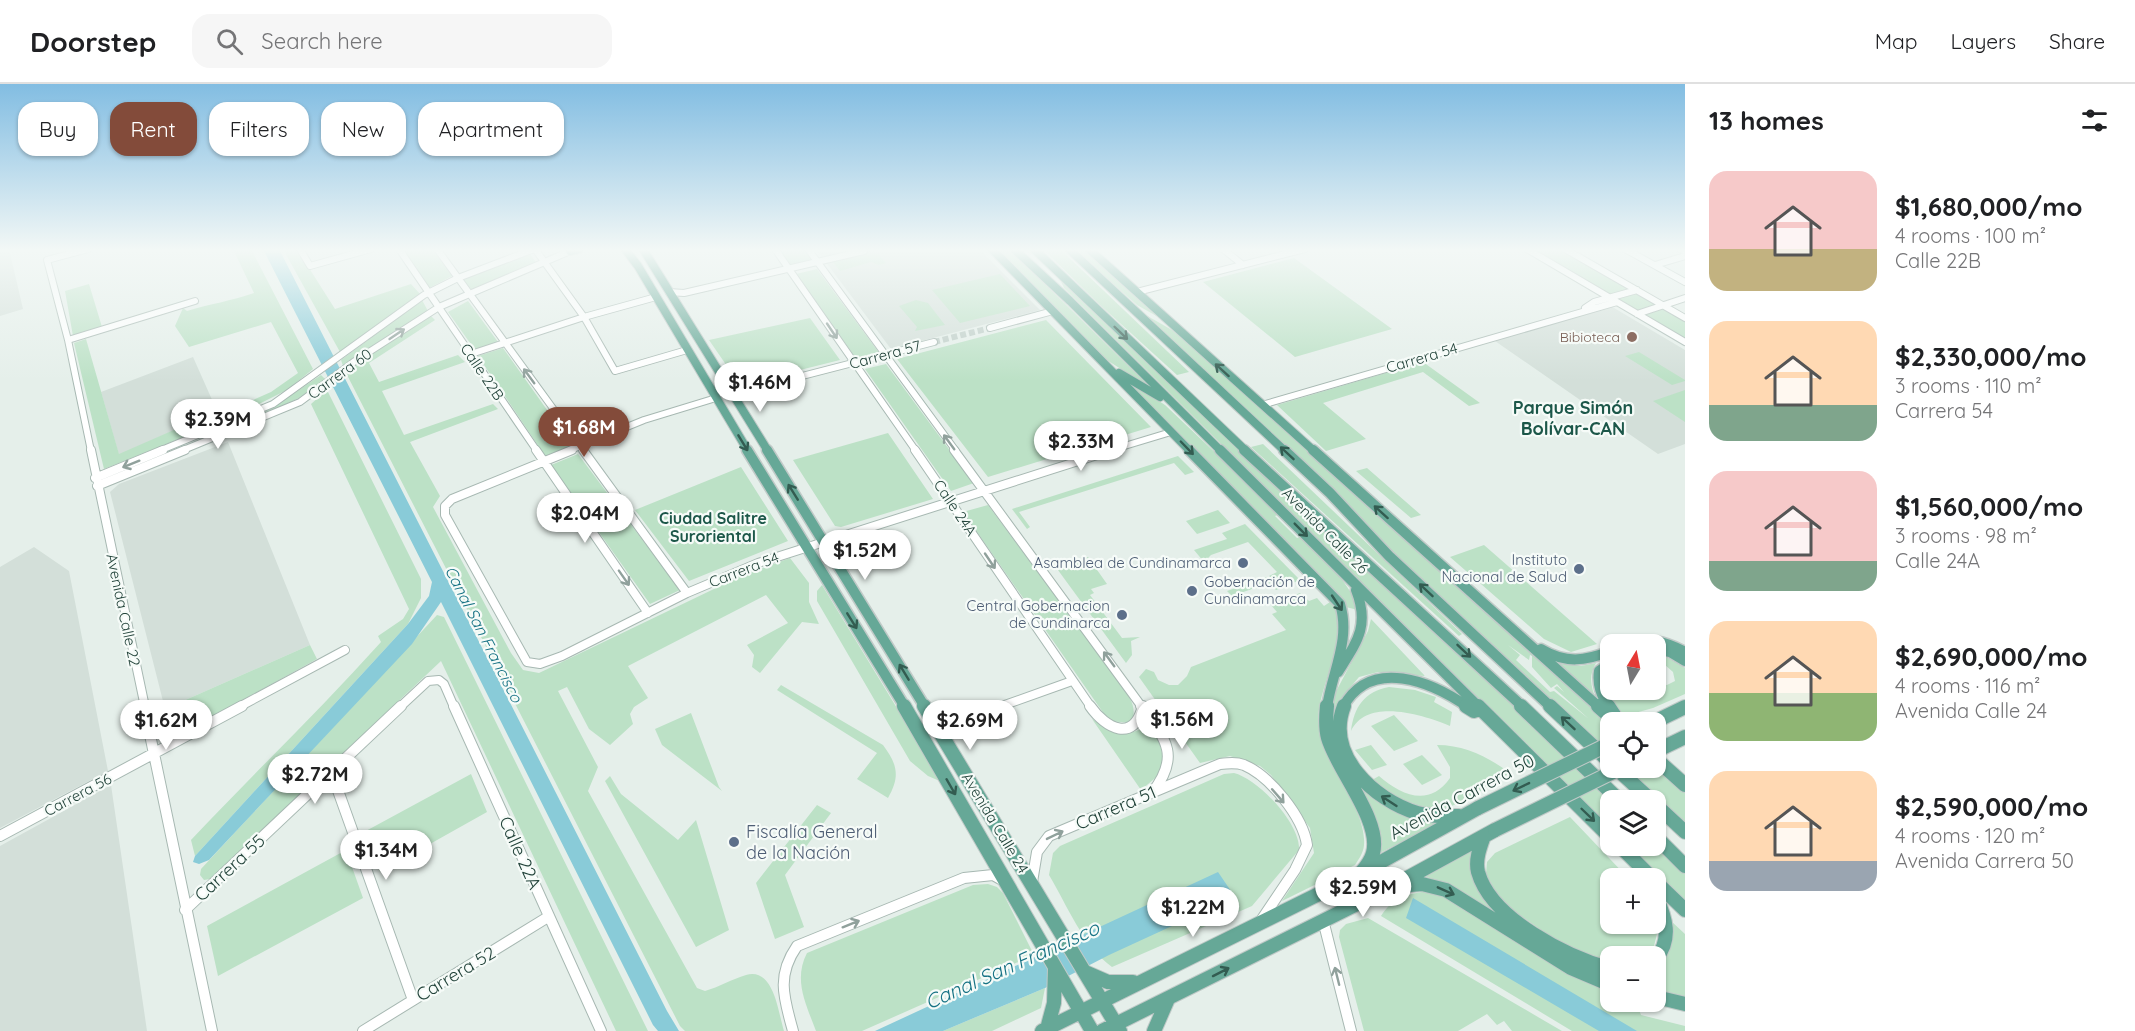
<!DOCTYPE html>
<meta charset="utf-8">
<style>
:root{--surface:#fff;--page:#f6f6f6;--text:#202124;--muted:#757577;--line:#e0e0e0;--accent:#834b3a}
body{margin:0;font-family:Quicksand,sans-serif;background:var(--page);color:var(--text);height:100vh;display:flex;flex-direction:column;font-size:22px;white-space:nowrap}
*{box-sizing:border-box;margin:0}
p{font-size:20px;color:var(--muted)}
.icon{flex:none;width:33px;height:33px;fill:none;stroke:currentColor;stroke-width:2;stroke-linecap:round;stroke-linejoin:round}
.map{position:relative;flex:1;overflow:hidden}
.details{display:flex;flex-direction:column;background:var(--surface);width:450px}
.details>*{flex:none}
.banner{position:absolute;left:18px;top:18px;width:570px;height:54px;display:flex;gap:12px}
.needle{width:39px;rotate:10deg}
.buttons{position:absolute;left:1600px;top:550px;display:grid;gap:12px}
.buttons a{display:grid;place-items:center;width:66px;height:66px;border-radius:12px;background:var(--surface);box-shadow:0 2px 4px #0004;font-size:30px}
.price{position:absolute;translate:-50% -51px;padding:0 14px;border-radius:21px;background:#fff;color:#222;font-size:20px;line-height:39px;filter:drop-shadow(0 2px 3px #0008)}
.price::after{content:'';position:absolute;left:50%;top:36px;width:18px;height:14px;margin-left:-9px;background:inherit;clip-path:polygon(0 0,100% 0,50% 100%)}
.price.active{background:var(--accent);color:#fff}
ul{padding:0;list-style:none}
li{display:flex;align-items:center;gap:18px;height:150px;padding:0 24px}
li span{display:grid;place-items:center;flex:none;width:168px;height:120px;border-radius:18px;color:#555}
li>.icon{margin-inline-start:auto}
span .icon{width:72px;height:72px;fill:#fffc;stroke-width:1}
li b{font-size:26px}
h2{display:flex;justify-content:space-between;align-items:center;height:72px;padding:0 24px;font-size:26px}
.pill{padding:0 21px;border-radius:18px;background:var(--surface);box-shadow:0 2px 4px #0004;font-size:21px;line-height:54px}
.pill.active{background:var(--accent);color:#fff}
header{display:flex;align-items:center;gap:36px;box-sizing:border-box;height:84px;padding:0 30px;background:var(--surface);border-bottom:2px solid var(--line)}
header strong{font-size:28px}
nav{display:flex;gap:33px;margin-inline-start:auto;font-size:21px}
.search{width:420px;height:54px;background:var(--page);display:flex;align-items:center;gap:15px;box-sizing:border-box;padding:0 21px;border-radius:18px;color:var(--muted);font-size:22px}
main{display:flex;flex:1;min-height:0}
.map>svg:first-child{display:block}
</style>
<header>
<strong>Doorstep</strong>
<div class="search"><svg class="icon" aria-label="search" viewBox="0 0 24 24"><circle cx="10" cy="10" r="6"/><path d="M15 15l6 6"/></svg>Search here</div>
<nav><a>Map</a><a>Layers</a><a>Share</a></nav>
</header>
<main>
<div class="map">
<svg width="1685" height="947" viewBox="0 0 1685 947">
<rect width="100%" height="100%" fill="#e5efea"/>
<path fill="#d3dfd9" d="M0,165H9L23,225L0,232Z
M816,165H979L1040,226L891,265Z
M1609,221L1685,266V360L1658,370L1495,257Z
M193,273L217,327L119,371L101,308Z
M228,358L310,561L165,625L110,408L119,400Z
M34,463L69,487L108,687L0,744V483Z
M111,701L147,947H0V762Z"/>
<path fill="#bce1c6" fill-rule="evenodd" d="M233,165H251L313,285L287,306L249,325L244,320L271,308L298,289L271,238L189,263L175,242L183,224L187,227C210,220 231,217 254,209Z
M283,165H297L335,225L411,200L420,210L340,268Z
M403,165H432L452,192L429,204Z
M778,165H805L815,178L791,183Z
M996,165H1009L1151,304L1102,273Z
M1043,165H1060L1189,288L1177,291L1099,220Z
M1074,165H1084L1160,234L1137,221Z
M1530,165H1560L1685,237V256Z
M877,169L886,179L879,181L871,178L840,187L833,178Z
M530,170L537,180L472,206L462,195Z
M1294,174L1392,245L1295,273L1203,198Z
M817,185L880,270L857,276L796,190Z
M1000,190L1030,222L960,239L932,206Z
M1058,191L1250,377L1471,577L1611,717V747L1064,204Z
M89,200L102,243L73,252L65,207Z
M422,216L428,227L343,282L341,276Z
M916,216L928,219L945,241L915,247L917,243L899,222Z
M468,217L498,258L475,266L448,228Z
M1137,226L1172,246L1200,270L1611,641V673L1393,471ZM1508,561L1529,576L1530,571L1532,572V583L1551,604L1557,600L1564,608L1557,602L1554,604L1589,635L1554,607L1550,608L1516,576L1520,571Z
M431,232L435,236L369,279L379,298L458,271L465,278L382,307L404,351L493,320L498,325L410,358L440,412L433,423L511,569L523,586L539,589L741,492L790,474L809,499V518L819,540L802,538L760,589L752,583L754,571L747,561L788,539L766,511L628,582L648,614L634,623L630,630L633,640L610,661L589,645L567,603L558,607L598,683L588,707L697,904L705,907C719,903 732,895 746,891C774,883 778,928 784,947H685L680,942L345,287Z
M810,234L840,276L740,301L709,256Z
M1046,236L1151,343L988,393L897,275Z
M86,255L119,370L192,338L196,348L104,385L74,259Z
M503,264L572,361L545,372L478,272Z
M1639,268L1685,296V297L1672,301L1625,272Z
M1423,278L1480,319L1469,322L1423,288L1323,319L1366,355L1326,367L1277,321Z
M886,280L974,399L951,407L865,285Z
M321,291L325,295L299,314L224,348V345L272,324Z
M1121,292L1165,321L1280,430L1275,432L1297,454L1302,452C1321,473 1351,498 1358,526L1346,523Z
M327,306L421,495V514L408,540L195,772L191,756C254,689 320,626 381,558L378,552L403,535L409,525L311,320Z
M1685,306V338L1653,317Z
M888,349L933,415L841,443L835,442L793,376Z
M1263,360L1462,550L1459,552L1251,363Z
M578,370L680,506L650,520L551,381Z
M1178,372L1194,388L1185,391L1174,379L1019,428L1030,443L1027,445L1012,425Z
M741,383L788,457L689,497L635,426Z
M1367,384L1421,431L1411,434L1356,387Z
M988,421L1122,602C1130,614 1138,624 1131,639L1109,637L963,428Z
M1218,426L1230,439L1197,450L1186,437Z
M1245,440L1300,496L1276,506L1269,499L1232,512L1227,507L1267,493L1277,500L1269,492L1277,488L1248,458L1211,471L1204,478L1194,466L1227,455L1222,449Z
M1484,461L1597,560L1571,568L1544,555L1450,473Z
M1088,473L1107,500L1091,505L1094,509L1090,511L1122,554L1140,553L1131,557L1132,571L1126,579L1055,482Z
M822,501L942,698L928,692L910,677L817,517V507Z
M1300,509L1309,517L1317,514L1324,522L1330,518C1333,521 1337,525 1338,529C1349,553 1313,614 1319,641C1327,676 1363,724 1364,755C1365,766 1361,772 1355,781L1282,817L1314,769L1310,744L1271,691L1260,682L1230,672L1200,679L1139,593L1146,585L1154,588L1158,596L1169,601H1178L1187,592L1191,583L1286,546L1272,530L1277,528L1270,520Z
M437,531L444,533L648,947H616L441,577L210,795L204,796L200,791L201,785Z
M1371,535L1425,592L1378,588L1359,593L1338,618L1334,629L1335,646L1360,701L1438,739L1380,769V757L1330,640L1332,615L1368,547Z
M310,561L317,575L170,656L165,625Z
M1656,573L1668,574L1685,584V610L1653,624L1624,632C1613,620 1609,611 1608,595L1611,596V606H1656V600L1667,601L1675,597L1673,588Z
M1551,575L1581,582L1596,579C1588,592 1591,604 1597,617Z
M781,601L883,661C898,681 900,693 888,714L857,695L877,669L777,606Z
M1389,603L1415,606L1436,613L1434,618L1452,628L1450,642C1424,631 1367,613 1351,647C1354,623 1364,608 1389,603Z
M691,629L719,703L722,707L662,661L655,645Z
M1394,631L1418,657L1394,667L1371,642Z
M1092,635C1110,648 1129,657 1148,639C1160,657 1166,668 1160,690L1141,706Z
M1371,661L1387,681L1372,686L1355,666Z
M1437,661C1465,661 1488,673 1510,689C1491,700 1470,715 1449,723C1423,732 1391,713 1372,696L1379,692C1401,711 1429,724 1450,694V683Z
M1422,671L1442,691L1422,701L1403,680Z
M1656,682L1685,709V743L1622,684Z
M1234,689C1258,695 1301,740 1299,766L1252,822L1112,883C1083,862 1067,821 1049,791L1053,769L1060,762L1224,690Z
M471,690L487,728L380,788L364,748Z
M610,692L621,710L678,756L696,736L729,846L696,863L605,697Z
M817,721L831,729L785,791L804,843L775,855L756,799Z
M1570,733L1629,795H1611V840H1655L1657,850L1653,866L1643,873H1611V879L1567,864L1508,823L1496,808L1486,790L1487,778L1495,769Z
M1626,762H1656L1685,788V822Z
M346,766L363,814L218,892L207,842Z
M1472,766V786L1489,817L1611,889V896L1597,892L1446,801L1425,792Z
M988,800L997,803L1003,809L1034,871L862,947H816C806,920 793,896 807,869L973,801Z
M1422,808H1437L1561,885L1611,908V918H1636L1641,931L1685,942V947H1572L1381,832C1392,815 1403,811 1422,808Z
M1368,834L1562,947H1512L1504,937L1497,941L1487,930L1458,947H1364L1339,853L1340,846L1346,840Z
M1671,837L1685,850V914L1656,908V882C1673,873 1670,854 1671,837Z
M1045,904L1041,924L992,947H943Z"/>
<path fill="#89cbd8" d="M263,165H279L667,927L679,947H658L653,941L441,518L412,560L209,776L199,780L193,778L195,772L408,540L429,512L432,498Z
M1218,788L1235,813L1109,871L1045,904L943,947H875Z
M1413,814L1637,947H1599L1406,834Z"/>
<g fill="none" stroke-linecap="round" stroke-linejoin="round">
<path stroke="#becdc7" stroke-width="6" stroke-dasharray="6 3" stroke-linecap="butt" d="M864,167L874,165
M934,258L990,244"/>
<g stroke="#a7b8b2" stroke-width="8">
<path id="minor-far2" d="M88,165L47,176L68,256L91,367
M300,165L310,182L371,165
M399,165L537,367
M437,165L584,367
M535,165L584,233L615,287L687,266
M775,165L916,367
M808,165L956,367
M1223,165L1243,181
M1527,165L1685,258
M1565,165L1685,234
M1625,165L1685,198
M1680,165L1685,168
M1655,181L1685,172
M669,208L684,209L864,167
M1137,208L1305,165
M1585,224L1594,218L1637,206
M1637,230L1685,214
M990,244L1053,227
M68,256L195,217
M471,270L584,233L656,213
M732,310L934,258
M1262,321L1617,218
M159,367L273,320L424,211L458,194L534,165
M181,367L300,318L355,277L439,223L575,165
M568,367L644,336L716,314
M1108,367L1171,348"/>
</g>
<g stroke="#a7b8b2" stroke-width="10">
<path id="minor-far1" d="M91,366L145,623
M536,366L648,529
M572,366L452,415L445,422V431L527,578L540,580L562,572L687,509L758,479L1113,366
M583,366L687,509
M915,366L1091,623
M954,366L1142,623
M95,394L163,366
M97,402L185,366
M239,623L345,566
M400,623L428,597L439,596L444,600L454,623
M999,623L1072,597"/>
</g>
<g stroke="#a7b8b2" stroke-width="12">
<path id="minor" d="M144,622L212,947
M454,622L601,947
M1090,622C1106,645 1134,659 1143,622
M1141,622C1166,655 1181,672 1152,709
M938,645L1003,622
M331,687L413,916
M0,752L242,622
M1032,798L1037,768L1049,752L1220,680C1228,679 1236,678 1244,681C1270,692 1303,733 1307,761L1295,786L1262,835
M185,826L401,622
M1323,836L1351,947
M363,947L548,833
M793,947C784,914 776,892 797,862L964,794L993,791L1002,796"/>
</g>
<g stroke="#c1cac8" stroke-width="10">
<path id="major-far2" d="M625,165L638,182L748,367
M643,165L768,367
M992,165L1190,367
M1014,165L1070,217L1221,367
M1034,165L1246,367
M1069,165L1285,367
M1089,165L1314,367
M570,167L579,165
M1119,289L1160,313"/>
</g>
<g stroke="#c1cac8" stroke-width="13">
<path id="major-far1" d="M747,366L905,623
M767,366L925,623
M1189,366L1340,520C1351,556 1332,588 1327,623
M1220,366L1479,623
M1244,366L1523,623
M1284,366L1330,409L1389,472L1551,623
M1313,366L1599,623
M1626,561C1648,553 1665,557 1685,568
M1541,565C1566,580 1585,577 1611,567
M1656,565L1670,568L1685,577
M1338,588C1357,558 1370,542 1356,506
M1343,623C1371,572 1432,598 1468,623
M1609,623C1601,611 1597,601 1599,587L1611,579"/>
</g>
<g stroke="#c1cac8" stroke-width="16">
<path id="major" d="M904,622L1092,947
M924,622L1120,947
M1327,622C1326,632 1325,643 1328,654C1336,684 1382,737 1373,769C1371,777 1366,783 1361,789
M1344,622C1325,671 1374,716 1417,729C1431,733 1445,732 1459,732
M1466,622L1474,627
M1478,622L1611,754
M1521,622L1620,717
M1550,622L1611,679
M1598,622L1617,639
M1608,622L1614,631
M1652,639L1685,623
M1656,667L1685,653
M1656,675L1685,701
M1616,684L1652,717
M1656,721L1685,748
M1484,752C1480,763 1475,776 1478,788C1491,835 1567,873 1611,885
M1656,753L1685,782
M1620,762L1653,795
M1656,798L1685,826
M1398,802L1422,800L1446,806L1571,884L1611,901
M1656,813C1666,834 1672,855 1656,875
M1085,888L1108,898H1133
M1656,913L1685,920
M1047,945L1054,919L1055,884
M1042,947L1361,789L1478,724
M1102,947L1389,804L1495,746
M1154,947L1168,915"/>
</g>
<use href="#minor-far2" stroke="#fff" stroke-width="6"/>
<use href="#minor-far1" stroke="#fff" stroke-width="8"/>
<use href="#minor" stroke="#fff" stroke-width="10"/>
<use href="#major-far2" stroke="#66a897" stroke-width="8"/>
<use href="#major-far1" stroke="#66a897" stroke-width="10"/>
<use href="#major" stroke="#66a897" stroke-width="14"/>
<g stroke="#c1cac8" stroke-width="16" stroke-linecap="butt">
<path id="major-bridge" d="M1478,724L1611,659
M1495,746L1621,684"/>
</g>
<use href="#major-bridge" stroke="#66a897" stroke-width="14"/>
</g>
<defs><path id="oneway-shaft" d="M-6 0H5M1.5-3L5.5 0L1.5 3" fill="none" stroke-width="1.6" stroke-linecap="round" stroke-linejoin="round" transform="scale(1.5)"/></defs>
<g stroke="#90a19c">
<use href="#oneway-shaft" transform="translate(832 247) rotate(56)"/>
<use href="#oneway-shaft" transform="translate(397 250) rotate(-34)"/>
<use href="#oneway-shaft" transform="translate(529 292) rotate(-126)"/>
<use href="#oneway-shaft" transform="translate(949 358) rotate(-126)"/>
<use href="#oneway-shaft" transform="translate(131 380) rotate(158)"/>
<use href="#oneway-shaft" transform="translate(990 477) rotate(56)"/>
<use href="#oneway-shaft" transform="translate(624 494) rotate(55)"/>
<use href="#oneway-shaft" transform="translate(1109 575) rotate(-126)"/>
<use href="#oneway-shaft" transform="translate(1278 712) rotate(49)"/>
<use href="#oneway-shaft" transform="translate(1055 751) rotate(-26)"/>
<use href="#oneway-shaft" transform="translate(851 840) rotate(-22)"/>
<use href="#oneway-shaft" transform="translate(1337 892) rotate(-104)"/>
</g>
<g stroke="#335c51">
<use href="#oneway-shaft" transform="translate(1121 249) rotate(44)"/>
<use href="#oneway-shaft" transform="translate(1222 286) rotate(-138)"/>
<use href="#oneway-shaft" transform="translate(743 359) rotate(59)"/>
<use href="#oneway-shaft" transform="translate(1187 364) rotate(46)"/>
<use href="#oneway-shaft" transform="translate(1287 369) rotate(-137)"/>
<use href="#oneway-shaft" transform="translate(793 408) rotate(-122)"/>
<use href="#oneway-shaft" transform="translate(1381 428) rotate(-138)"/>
<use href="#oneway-shaft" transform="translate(1301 446) rotate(45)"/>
<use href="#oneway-shaft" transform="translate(1426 506) rotate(-137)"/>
<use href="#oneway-shaft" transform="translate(1337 519) rotate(56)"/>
<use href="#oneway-shaft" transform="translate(852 537) rotate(58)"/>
<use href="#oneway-shaft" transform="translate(1464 567) rotate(43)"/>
<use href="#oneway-shaft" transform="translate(904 588) rotate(-121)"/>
<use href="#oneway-shaft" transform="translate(1568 639) rotate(-137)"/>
<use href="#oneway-shaft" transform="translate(951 703) rotate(60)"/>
<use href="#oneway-shaft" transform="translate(1521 703) rotate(154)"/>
<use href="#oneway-shaft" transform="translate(1389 717) rotate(-147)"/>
<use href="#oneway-shaft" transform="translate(1588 731) rotate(44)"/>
<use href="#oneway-shaft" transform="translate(1446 807) rotate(24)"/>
<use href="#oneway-shaft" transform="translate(1221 888) rotate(-27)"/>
</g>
<linearGradient id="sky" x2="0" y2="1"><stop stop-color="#82bde2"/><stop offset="0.56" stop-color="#f3f8f6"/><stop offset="1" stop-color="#f3f8f6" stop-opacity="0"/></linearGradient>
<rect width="1685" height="297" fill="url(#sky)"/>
<circle fill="#8d6e63" stroke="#f6fbf8" stroke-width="2" cx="1632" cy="253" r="6"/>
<g fill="#5c6f8a" stroke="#f6fbf8" stroke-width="2">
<circle cx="1243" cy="479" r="6"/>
<circle cx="1579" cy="485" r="6"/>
<circle cx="1192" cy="507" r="6"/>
<circle cx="1122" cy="531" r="6"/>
<circle cx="734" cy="758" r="6"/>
</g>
<g text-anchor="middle" stroke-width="4.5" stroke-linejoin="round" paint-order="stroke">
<g font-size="14" fill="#785e54" stroke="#f6fbf8" text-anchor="end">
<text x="1620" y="258">Bibioteca</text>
</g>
<g font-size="15" fill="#22433a" stroke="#f6fbf8">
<text transform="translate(885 271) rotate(-15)" y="5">Carrera 57</text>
<text transform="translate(1422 274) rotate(-16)" y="5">Carrera 54</text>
<text transform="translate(482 288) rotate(56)" y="5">Calle 22B</text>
<text transform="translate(340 290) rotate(-36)" y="5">Carrera 60</text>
<text transform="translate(955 424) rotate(56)" y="5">Calle 24A</text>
<text transform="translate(1325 447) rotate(45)" y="5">Avenida Calle 26</text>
<text transform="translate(744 486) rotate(-21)" y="5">Carrera 54</text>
<text transform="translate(123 526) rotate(78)" y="5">Avenida Calle 22</text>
<text transform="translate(78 711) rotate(-28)" y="5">Carrera 56</text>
<text transform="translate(995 739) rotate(59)" y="5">Avenida Calle 24</text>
</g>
<g font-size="15" fill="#4e5e75" stroke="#f6fbf8" text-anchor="end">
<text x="1567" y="481">Instituto<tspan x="1567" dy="17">Nacional de Salud</tspan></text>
<text x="1231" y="484">Asamblea de Cundinamarca</text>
<text x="1204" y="503" text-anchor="start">Gobernación de<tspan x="1204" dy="17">Cundinamarca</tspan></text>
<text x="1110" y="527">Central Gobernacion<tspan x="1110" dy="17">de Cundinarca</tspan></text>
</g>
<g font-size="16" font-weight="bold" fill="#1c5749" stroke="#f6fbf8">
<text x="713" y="440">Ciudad Salitre<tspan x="713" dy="18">Suroriental</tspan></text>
</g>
<g font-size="16" font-style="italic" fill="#167284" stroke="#f6fbf8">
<text transform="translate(484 550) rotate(63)" y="6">Canal San Francisco</text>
</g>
<g font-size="18" font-weight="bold" fill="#1c5749" stroke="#f6fbf8">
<text x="1573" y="330">Parque Simón<tspan x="1573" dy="21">Bolívar-CAN</tspan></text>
</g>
<g font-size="18" fill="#22433a" stroke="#f6fbf8">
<text transform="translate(1462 713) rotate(-28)" y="6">Avenida Carrera 50</text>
<text transform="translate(1116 724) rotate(-23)" y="6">Carrera 51</text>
<text transform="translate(520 769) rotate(66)" y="6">Calle 22A</text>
<text transform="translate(230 784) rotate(-43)" y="6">Carrera 55</text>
<text transform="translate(456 890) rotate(-31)" y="6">Carrera 52</text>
</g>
<g font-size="18" fill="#4e5e75" stroke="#f6fbf8" text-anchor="start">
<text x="746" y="754">Fiscalía General<tspan x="746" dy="21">de la Nación</tspan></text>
</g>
<g font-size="20" font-style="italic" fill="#167284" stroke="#f6fbf8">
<text transform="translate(1012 881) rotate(-24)" y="7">Canal San Francisco</text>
</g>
</g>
</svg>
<div class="buttons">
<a><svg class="needle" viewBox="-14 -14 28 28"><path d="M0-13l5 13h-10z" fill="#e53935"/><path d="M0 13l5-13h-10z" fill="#757577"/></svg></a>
<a><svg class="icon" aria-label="locate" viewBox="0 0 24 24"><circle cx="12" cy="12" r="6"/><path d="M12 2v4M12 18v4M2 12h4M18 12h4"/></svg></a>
<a><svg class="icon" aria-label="layers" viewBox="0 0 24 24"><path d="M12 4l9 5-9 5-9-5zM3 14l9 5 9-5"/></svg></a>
<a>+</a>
<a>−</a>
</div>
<b class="price" style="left:760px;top:329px">$1.46M</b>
<b class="price" style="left:218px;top:366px">$2.39M</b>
<b class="price active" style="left:584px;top:374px">$1.68M</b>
<b class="price" style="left:1081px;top:388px">$2.33M</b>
<b class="price" style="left:585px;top:460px">$2.04M</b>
<b class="price" style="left:865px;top:497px">$1.52M</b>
<b class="price" style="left:1182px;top:666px">$1.56M</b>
<b class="price" style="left:166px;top:667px">$1.62M</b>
<b class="price" style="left:970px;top:667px">$2.69M</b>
<b class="price" style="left:315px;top:721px">$2.72M</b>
<b class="price" style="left:386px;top:797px">$1.34M</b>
<b class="price" style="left:1363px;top:834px">$2.59M</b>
<b class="price" style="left:1193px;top:854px">$1.22M</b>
<div class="banner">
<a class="pill">Buy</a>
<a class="pill active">Rent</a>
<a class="pill">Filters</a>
<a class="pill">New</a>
<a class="pill">Apartment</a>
</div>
</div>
<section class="details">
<h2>13 homes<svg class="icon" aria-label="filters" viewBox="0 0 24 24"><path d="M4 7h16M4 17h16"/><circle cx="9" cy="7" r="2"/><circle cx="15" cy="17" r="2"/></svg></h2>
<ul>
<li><span style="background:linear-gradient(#f6c9c9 65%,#c2b280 0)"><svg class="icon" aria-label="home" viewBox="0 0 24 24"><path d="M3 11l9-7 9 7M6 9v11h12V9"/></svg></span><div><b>$1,680,000/mo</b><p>4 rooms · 100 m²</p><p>Calle 22B</p></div></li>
<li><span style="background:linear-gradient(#ffd9b3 70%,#7fa58c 0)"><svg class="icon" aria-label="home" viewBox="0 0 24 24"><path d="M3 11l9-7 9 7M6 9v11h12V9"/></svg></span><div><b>$2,330,000/mo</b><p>3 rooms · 110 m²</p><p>Carrera 54</p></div></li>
<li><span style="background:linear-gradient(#f6c9c9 75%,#7fa58c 0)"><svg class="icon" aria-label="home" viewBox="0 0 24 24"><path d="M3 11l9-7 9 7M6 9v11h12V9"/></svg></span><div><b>$1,560,000/mo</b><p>3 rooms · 98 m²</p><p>Calle 24A</p></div></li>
<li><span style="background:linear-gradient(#ffd9b3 60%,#8fb573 0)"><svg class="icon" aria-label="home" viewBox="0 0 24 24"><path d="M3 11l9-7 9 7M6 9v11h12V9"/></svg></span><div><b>$2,690,000/mo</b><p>4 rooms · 116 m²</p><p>Avenida Calle 24</p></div></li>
<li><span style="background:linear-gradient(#ffd9b3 75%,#9aa5b1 0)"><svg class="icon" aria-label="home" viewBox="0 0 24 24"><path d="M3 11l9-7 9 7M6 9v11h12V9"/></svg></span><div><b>$2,590,000/mo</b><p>4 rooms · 120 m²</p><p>Avenida Carrera 50</p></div></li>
</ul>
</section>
</main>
